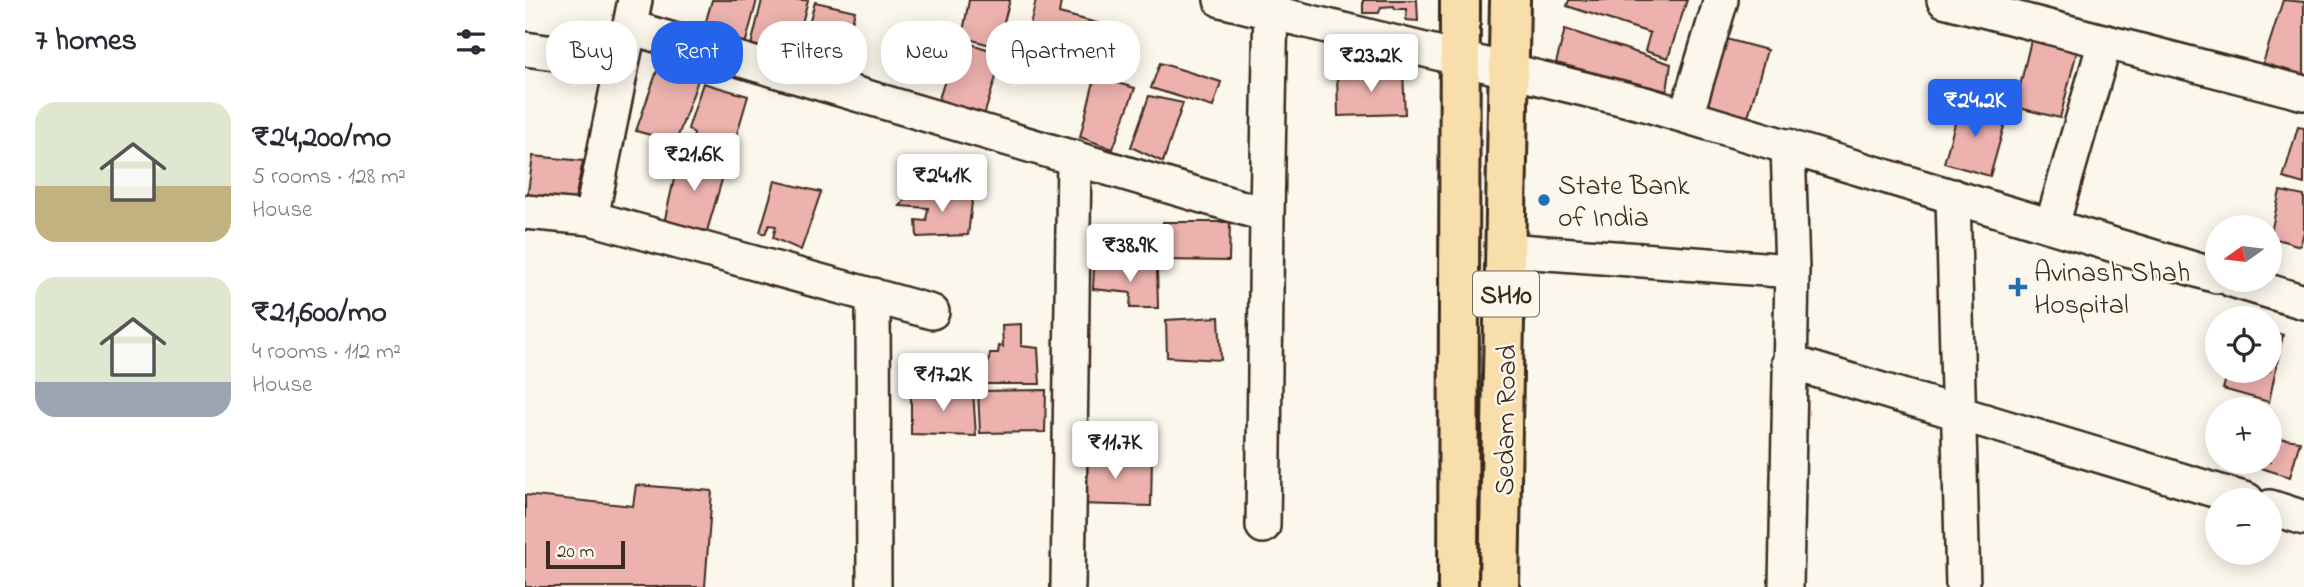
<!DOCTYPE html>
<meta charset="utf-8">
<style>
:root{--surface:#fff;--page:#f2f2f3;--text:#2b2b33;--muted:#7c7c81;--accent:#2563eb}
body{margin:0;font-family:"Indie Flower",sans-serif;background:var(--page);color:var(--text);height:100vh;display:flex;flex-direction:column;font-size:26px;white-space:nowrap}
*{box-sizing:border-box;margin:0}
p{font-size:23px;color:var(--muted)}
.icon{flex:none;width:38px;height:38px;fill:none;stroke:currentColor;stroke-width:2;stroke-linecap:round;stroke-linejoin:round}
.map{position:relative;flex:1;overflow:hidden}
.sheet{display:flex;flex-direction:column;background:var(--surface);width:525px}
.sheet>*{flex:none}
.guide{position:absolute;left:21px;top:21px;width:665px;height:63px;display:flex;gap:14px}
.needle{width:46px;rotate:256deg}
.controls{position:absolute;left:1680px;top:215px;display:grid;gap:14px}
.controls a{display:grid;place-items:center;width:77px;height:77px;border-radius:50%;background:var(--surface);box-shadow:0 4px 18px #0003;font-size:35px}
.scale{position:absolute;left:21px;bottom:18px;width:79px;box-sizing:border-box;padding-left:7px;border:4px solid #3b2a1e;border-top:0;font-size:19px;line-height:24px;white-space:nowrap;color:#3b2a1e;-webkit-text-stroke:5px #fbf7ec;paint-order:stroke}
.price{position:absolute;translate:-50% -60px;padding:0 16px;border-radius:7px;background:#fff;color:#222;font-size:23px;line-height:46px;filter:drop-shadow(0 2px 4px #0008)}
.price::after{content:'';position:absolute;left:50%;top:42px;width:21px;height:16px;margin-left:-10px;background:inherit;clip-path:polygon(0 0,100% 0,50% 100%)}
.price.current{background:var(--accent);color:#fff}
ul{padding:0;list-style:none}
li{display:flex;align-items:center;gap:21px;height:175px;padding:0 35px}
li span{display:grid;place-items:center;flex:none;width:196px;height:140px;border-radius:21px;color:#555}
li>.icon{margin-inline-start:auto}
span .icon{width:84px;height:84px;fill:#fffc;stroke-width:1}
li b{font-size:30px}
h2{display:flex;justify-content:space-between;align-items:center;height:84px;padding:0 35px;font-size:30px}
.tag{padding:0 24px;border-radius:28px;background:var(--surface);box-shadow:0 4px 18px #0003;font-size:24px;line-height:63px}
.tag.current{background:var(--accent);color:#fff}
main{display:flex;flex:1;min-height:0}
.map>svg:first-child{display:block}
</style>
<main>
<section class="sheet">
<h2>7 homes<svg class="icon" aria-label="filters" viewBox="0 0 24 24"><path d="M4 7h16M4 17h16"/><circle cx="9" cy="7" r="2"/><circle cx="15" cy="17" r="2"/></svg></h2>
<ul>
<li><span style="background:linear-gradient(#dfe7d0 60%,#c2b280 0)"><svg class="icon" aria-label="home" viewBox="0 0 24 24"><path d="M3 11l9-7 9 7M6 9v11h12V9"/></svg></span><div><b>₹24,200/mo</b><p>5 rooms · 128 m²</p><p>House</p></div></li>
<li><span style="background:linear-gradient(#dfe7d0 75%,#9aa5b1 0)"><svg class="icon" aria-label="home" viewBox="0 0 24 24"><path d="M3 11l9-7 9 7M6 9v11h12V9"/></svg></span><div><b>₹21,600/mo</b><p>4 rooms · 112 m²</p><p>House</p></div></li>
</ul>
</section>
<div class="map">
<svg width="1779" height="587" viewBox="0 0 1779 587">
<rect width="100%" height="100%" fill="#fbf7ec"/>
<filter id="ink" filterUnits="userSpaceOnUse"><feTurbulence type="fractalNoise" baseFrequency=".0143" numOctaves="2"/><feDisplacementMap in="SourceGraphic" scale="14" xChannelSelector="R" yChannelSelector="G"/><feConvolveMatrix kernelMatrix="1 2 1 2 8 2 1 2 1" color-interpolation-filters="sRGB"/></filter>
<g filter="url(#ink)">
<path fill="#edb2ae" stroke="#3b2a1e" stroke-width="2" d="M187,0H232L220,45L177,35Z
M237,0H283L268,58L225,50Z
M444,0H485L472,47L437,37Z
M511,0L536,2L534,13L580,25L568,73L498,54Z
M838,0H892L893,21L881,20L882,9H870L869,6L856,7L854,13H838Z
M1044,0H1162L1143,58L1120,51L1125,33L1042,6Z
M1758,0L1779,2V76L1738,63Z
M290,2L330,11L313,73L273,62Z
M1040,29L1146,64L1142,91L1031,63Z
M1190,36L1242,50L1222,120L1171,105Z
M433,40L478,54L457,122L412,105Z
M1506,40L1552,51L1535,118L1490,107Z
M635,63L696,82L688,107L626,88Z
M132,71L173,80L151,142L111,131Z
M878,72L880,114L813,116L812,74Z
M570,77L610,88L588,149L555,137Z
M178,83L223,96L204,161L165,151L169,134L163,129Z
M624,96L658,103L638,162L606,147Z
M1436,102L1482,116L1465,176L1419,163Z
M1773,127L1779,128V184L1758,178Z
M155,153L201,166L182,231L139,223Z
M8,156L58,161L48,209L1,206Z
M250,181L296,192L276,250L248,238L251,226L244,225L240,234L235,232Z
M1755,191L1779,196V232L1775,246L1745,237Z
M441,193L448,194L443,235L392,237L391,220L401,221L403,208L375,206L385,194H430L431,198Z
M638,222H705L704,261L638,260Z
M569,267L632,268L633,308H605L606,293L568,289Z
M694,317L696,360L642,357L641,320Z
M496,324V346L513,348L515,384H460L459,364L463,365L465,353H473L474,346L478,347L477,325Z
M1745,331L1758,335L1744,402L1698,389L1703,371H1745Z
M448,390L451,436L386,434V391Z
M521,390L520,432L455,433L453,391Z
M1745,437L1775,441L1765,477L1726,465L1727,462H1745Z
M553,457H627L626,506L552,504Z
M111,485L187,491L180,587H0V495L108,506Z"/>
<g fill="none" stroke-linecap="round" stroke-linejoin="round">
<g stroke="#3b2a1e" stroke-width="38">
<path id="minor" d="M696,0L1120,104L1692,276
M1419,0L1779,93
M104,27L742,215L746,0
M0,49L97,62
M1161,116L1196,0
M1428,196L1438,587
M0,212L66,218L110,0
M66,218L407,312
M1527,225L1580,42
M981,250L1267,271
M1707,280L1779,302
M348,295L349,587
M1264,362L1722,500
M1745,507L1779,518
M738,526L742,215
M543,587L549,157
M1261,587L1267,271L1263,146"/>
</g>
<g stroke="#3b2a1e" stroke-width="44">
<path id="major" d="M933,587L935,0
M974,587L985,0"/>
</g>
<use href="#minor" stroke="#fbf7ec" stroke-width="33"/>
<use href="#major" stroke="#f8deab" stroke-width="38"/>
</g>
</g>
<g fill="#1f6fb2" stroke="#fbf7ec" stroke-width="2.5">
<circle cx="1019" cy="200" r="7"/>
<path d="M1489.5 276.5h7v7h7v7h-7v7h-7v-7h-7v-7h7z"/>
</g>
<g text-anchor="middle" stroke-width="5" stroke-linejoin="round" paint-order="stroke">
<rect fill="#fbf7ec" stroke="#75685c" stroke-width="2" x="948" y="271.5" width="66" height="45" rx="5"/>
<g font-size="26" font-weight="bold" fill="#3b2a1e">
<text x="981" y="303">SH10</text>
</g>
<g font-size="28" fill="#3b2a1e" stroke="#fbf7ec" text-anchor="start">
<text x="1033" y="194">State Bank<tspan x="1033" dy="32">of India</tspan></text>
<text x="1509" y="281">Avinash Shah<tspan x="1509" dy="32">Hospital</tspan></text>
</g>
<g font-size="28" fill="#3b2a1e" stroke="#fbf7ec">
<text transform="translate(979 420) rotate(-89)" y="10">Sedam Road</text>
</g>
</g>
</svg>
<div class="controls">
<a><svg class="needle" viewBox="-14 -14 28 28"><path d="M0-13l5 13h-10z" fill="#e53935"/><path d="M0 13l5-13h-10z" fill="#7c7c81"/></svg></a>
<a><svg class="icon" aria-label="locate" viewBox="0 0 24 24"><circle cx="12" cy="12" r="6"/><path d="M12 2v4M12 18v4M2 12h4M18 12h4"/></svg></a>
<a>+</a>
<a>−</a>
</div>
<div class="scale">20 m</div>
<b class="price" style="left:846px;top:94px">₹23.2K</b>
<b class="price current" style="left:1450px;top:139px">₹24.2K</b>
<b class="price" style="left:169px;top:193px">₹21.6K</b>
<b class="price" style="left:417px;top:214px">₹24.1K</b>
<b class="price" style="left:605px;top:284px">₹38.9K</b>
<b class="price" style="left:418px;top:413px">₹17.2K</b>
<b class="price" style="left:590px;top:481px">₹11.7K</b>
<div class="guide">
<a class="tag">Buy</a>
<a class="tag current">Rent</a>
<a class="tag">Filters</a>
<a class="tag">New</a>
<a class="tag">Apartment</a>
</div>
</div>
</main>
